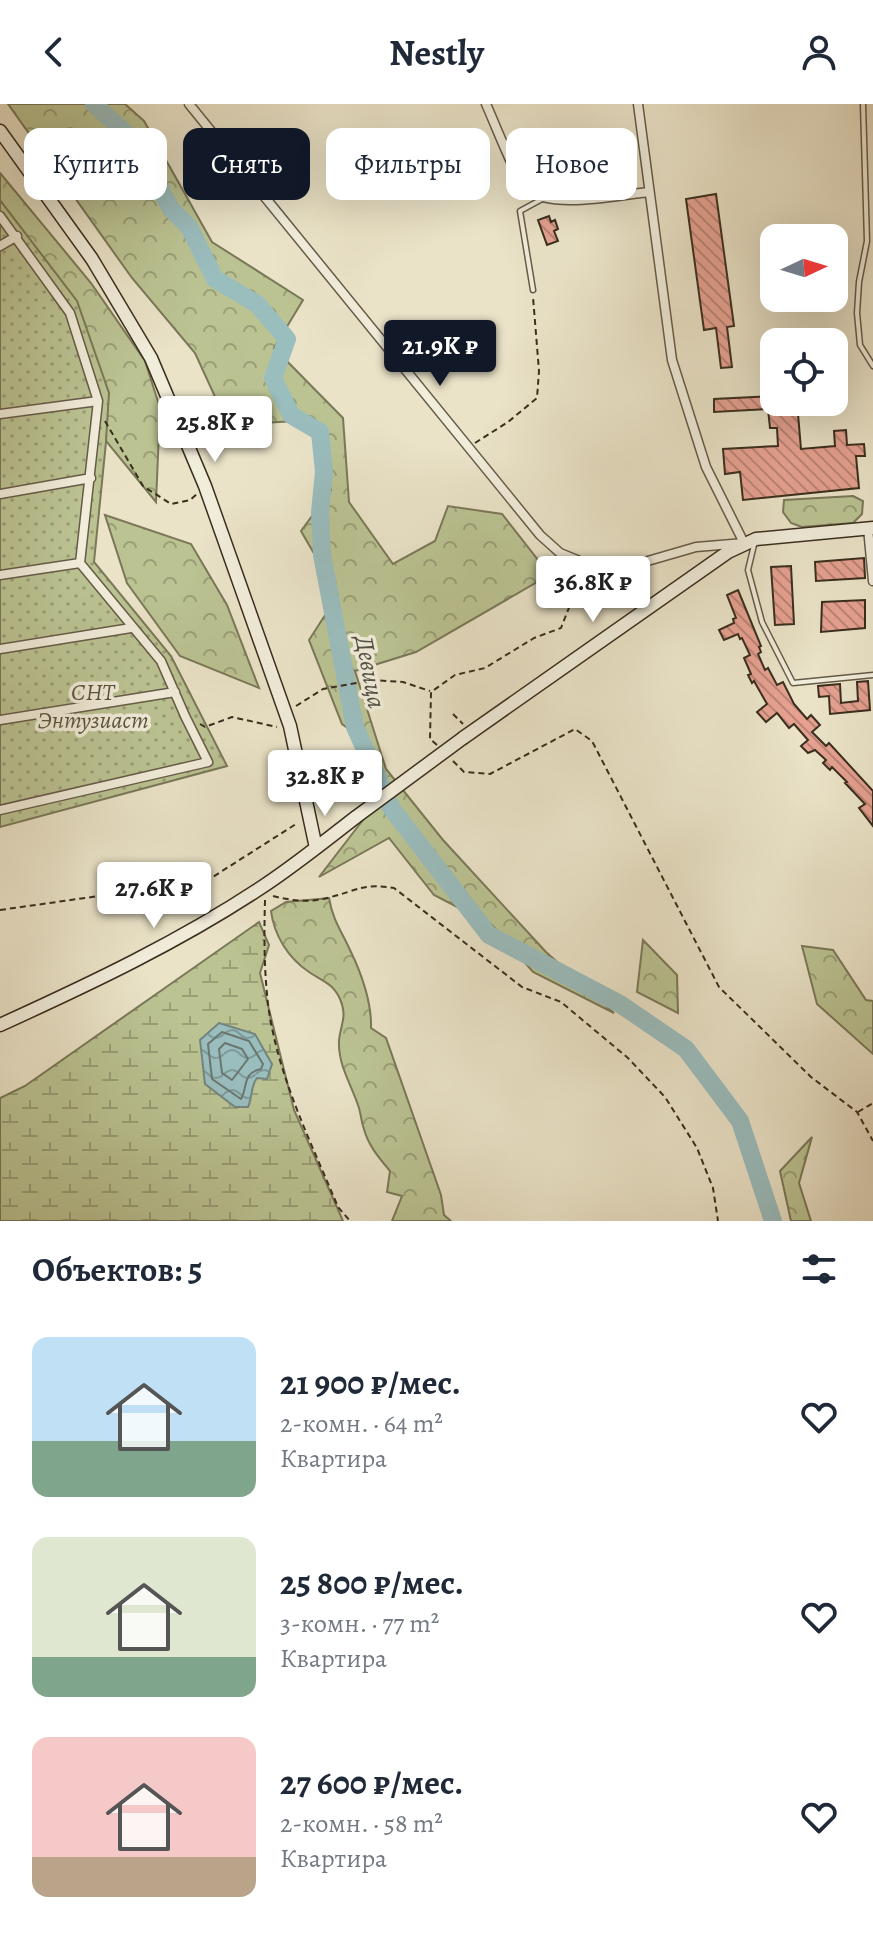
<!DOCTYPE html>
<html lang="ru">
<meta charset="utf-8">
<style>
:root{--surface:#fff;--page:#f2f2f3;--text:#1f2937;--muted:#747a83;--accent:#111827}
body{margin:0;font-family:Alegreya,serif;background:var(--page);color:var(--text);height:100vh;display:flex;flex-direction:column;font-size:30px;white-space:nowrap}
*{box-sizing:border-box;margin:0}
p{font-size:26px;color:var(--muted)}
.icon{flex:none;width:44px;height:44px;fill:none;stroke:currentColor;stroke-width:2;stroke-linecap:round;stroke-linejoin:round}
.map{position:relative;height:1117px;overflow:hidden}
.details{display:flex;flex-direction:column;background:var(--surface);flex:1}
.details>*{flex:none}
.hud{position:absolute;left:24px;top:24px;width:826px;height:72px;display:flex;gap:16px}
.needle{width:52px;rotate:86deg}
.buttons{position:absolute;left:760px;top:120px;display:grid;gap:16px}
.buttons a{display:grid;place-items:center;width:88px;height:88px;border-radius:16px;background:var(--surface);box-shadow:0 8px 32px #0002;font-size:40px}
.price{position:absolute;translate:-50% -68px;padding:0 18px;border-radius:8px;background:#fff;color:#222;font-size:26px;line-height:52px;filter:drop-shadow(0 2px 4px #0008)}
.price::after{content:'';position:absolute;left:50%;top:48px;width:24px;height:18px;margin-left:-12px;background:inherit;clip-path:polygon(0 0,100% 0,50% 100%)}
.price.active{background:var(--accent);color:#fff}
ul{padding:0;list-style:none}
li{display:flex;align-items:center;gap:24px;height:200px;padding:0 32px}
li span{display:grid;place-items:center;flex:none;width:224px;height:160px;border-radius:16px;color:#555}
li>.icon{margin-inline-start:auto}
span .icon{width:96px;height:96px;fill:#fffc;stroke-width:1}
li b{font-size:34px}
h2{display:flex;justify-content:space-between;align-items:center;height:96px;padding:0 32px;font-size:34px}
.pill{padding:0 28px;border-radius:16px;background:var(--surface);box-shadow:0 8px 32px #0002;font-size:28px;line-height:72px}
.pill.active{background:var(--accent);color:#fff}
header{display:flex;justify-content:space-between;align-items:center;height:104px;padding:0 32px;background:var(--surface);font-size:36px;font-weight:600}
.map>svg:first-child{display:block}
</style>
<header><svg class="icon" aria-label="back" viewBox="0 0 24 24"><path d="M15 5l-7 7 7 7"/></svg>Nestly<svg class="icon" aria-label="person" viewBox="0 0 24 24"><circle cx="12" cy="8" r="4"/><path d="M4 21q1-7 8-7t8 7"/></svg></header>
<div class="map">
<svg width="873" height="1117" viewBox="0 0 873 1117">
<defs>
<pattern id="grass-dots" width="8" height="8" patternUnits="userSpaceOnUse" patternTransform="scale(2)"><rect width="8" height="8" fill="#bbc393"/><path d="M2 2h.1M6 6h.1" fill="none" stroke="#999f77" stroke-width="1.8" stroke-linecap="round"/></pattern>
<pattern id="forest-crowns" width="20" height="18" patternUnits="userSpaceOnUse" patternTransform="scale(2)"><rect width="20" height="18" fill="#bbc393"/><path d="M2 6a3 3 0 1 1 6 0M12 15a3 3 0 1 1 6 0" fill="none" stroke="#999f77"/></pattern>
<pattern id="wetland-marsh" width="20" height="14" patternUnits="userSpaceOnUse" patternTransform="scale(2)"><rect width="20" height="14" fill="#bbc393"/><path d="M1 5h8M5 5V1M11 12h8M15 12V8" fill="none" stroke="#999f77"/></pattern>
<pattern id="water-waves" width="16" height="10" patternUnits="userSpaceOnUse" patternTransform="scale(2)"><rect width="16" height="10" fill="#9abdbe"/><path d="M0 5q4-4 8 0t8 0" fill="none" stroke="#7f9a9a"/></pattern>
<pattern id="building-back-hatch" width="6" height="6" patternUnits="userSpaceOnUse" patternTransform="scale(2)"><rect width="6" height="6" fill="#e6a191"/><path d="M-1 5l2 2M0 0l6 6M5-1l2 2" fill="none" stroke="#bb8476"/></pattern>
</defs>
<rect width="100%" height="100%" fill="#eae3c8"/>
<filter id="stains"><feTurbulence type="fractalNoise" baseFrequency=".0025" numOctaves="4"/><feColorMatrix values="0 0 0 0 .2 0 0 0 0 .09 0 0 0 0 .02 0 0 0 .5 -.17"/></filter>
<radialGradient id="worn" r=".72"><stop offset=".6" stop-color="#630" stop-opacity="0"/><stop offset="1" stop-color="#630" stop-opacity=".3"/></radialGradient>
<path fill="url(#grass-dots)" stroke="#7a7858" stroke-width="2" d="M0,96L81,197L111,288L94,458L171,552L227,662L0,723Z"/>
<path fill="url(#forest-crowns)" stroke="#7a7858" stroke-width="2" d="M8,0H125L144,17L212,138L303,196L274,244L343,314L349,398L393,460L435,437L448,402L502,410L560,484L539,477L416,548L355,567L386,665L443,736L546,848L614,909L533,868L492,821L434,791L389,734L319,773L376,699L371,640L342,620L309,536L338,491L301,427L331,386L313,316L228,321L195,249L132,174Z
M0,69L91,179L145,257L160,304L156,398L106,337L109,289L77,197L0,96Z
M853,392L863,397L862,410L853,419L802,423L791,419L783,408L784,396Z
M105,411L191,440L227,501L259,584L180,552L127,479Z
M329,794C333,817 341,826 350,846C361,868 372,899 371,924L386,934L441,1091L444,1111L451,1117H392L402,1092L387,1088L390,1067C379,1054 368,1041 364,1025C361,1017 361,1009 358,1001C351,980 338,961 339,937C340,921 348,914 340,895C333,879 322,877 309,868C288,854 274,831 271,807L286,798Z
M643,836L677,871L678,909L637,888Z
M802,842L833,846L866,896L873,897V950L817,900Z
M812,1033L799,1079L811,1117H791L780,1067Z"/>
<path fill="url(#wetland-marsh)" stroke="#7a7858" stroke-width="2" d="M259,818L269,841L260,869L294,1006L343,1117H0V994L25,982Z"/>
<path fill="url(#water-waves)" stroke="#74847e" stroke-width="2" d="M219,919L255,930L272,960L267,975L257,974C250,983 253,992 248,1003H235L205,980L200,936Z"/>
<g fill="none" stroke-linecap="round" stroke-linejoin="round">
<path stroke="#6a766e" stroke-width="2" d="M222,928L249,937L263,960L261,965C242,969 248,983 241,995L212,975L208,940Z
M225,939L242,945L248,955L232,976L222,969L219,945Z"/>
<path stroke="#9abdbe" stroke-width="18" d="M94,0L133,36L171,105L189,123L215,175L257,200L287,235L273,274L291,311L320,328L324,368L320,408L322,451L355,623L392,705L489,831L620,900L686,945L740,1017L773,1117"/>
</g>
<path fill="url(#building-back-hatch)" stroke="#3a2e1e" stroke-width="2" d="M560,56L561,59L569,57L572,72L548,77L544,59Z
M716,90L734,222L727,223L732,263L721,264L716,224L704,226L686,95Z
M549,112L551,118L555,116L558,125L554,127L558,137L547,141L538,116Z
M774,292V298H797L801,345L835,342L834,327L846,326L847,341L864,340L865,352H856L859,384L743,396L740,368L725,370L723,345L778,342L777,324H770L768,305L714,308V295Z
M864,454L865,474L816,477L815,458Z
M791,462L794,520L775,521L771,463Z
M738,486L761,542L759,543L761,548L758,550L765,566L768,564L777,581L783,578L794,600L807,615L811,611L820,621L812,628L826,642L829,639L873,687V722L859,704L865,700L845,679L847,678L832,663L830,666L823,659L826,656L815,646L808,649L801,642L808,636L794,620L789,624L777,609L766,618L757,608L767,600L754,577L752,579L748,571L751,570L744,554L750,551L742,534L740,535L738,530L724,536L719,526L734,519L733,515L736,514L727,491Z
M865,496V524L821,528L822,498Z
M868,577L870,606L830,610L829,592L819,593L818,582L840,580L841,599L858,597L857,578Z"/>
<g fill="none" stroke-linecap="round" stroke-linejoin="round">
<g stroke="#665b48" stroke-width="7">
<path id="lane" d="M863,0L867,137L859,178L857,209L860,241L873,262
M533,186L520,107L544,94
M754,441L748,466L762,518L793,579L873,571"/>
</g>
<g stroke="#665b48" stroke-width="11">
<path id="street" d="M189,0L540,431L560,449L587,460L620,465L696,443L744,439L706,363L672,256L638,0
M486,0C493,15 517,77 526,85C551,106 617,91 649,88
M0,112L70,209L98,297L80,459L161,557L185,612L208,658L0,706
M0,142L17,132
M0,310L98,297
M0,390L91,374
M868,424L873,477
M0,471L80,459
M0,545L131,524
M0,616L175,588"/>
</g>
<g stroke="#3a2e1e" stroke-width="15">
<path id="secondary" d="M0,27L92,155L151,254L205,382L290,622L316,744
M463,634L728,448L756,435L873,424
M0,921C90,880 179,838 262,783C294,762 325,737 356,713"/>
</g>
<path stroke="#3a2e1e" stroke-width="2" stroke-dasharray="6 4" stroke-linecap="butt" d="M105,317L143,382L171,400L190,396L197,390
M475,339L508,318L537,294L539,267L533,193
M296,602L323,585L373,576L403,578L430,587
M453,610L463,620
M200,620L205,623L232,613L277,623
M437,641L430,635L431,588L455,571L485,564L534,534L561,524L583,468
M453,657L464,668L490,670L575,625L592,637L719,883L811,973L857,1008L873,1037
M273,792C292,797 311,799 331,793C358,786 364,779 394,784L522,883L561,898L628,954L665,993L697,1044L713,1084L718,1117
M265,796C264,831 264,865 268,900C277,971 311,1038 338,1103L350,1117
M0,806L99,792L186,790L296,720
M858,1008L873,999"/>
<use href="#lane" stroke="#f1eddb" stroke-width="4"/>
<use href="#street" stroke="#f1eddb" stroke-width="8"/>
<use href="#secondary" stroke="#f1eddb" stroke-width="12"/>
<g stroke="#3a2e1e" stroke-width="15" stroke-linecap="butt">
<path id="secondary-bridge" d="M356,713L463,634"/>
</g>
<use href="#secondary-bridge" stroke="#f1eddb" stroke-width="12"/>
</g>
<g text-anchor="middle" stroke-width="7" stroke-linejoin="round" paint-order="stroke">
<g font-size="24" font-style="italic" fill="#5a533b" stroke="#f1eddb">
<text x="93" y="596">СНТ<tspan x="93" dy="28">Энтузиаст</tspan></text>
</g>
<g font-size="26" font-style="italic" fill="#525246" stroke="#f1eddb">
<text transform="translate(371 568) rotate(79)" y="9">Девица</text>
</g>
</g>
<rect width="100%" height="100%" filter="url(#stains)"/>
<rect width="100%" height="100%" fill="url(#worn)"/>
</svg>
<div class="buttons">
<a><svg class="needle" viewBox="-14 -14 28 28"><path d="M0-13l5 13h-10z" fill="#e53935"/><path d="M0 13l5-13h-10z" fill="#747a83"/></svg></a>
<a><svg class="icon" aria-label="locate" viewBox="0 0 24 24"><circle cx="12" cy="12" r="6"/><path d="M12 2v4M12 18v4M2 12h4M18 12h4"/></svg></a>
</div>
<b class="price active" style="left:440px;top:284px">21.9K ₽</b>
<b class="price" style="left:215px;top:360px">25.8K ₽</b>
<b class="price" style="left:593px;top:520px">36.8K ₽</b>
<b class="price" style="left:325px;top:714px">32.8K ₽</b>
<b class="price" style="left:154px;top:826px">27.6K ₽</b>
<div class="hud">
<a class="pill">Купить</a>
<a class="pill active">Снять</a>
<a class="pill">Фильтры</a>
<a class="pill">Новое</a>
</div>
</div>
<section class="details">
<h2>Объектов: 5<svg class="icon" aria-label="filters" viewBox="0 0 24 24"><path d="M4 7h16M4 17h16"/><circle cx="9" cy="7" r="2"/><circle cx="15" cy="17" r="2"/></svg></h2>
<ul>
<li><span style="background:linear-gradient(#bfe0f5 65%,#7fa58c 0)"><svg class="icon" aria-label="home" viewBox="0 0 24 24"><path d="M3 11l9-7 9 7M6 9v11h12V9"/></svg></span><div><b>21 900 ₽/мес.</b><p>2-комн. · 64 m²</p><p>Квартира</p></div><svg class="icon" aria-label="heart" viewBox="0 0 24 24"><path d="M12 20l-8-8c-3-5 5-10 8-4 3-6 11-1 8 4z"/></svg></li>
<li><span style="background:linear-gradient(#dfe7d0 75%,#7fa58c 0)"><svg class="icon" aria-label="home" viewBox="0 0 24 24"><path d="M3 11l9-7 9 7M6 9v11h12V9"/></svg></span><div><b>25 800 ₽/мес.</b><p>3-комн. · 77 m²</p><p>Квартира</p></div><svg class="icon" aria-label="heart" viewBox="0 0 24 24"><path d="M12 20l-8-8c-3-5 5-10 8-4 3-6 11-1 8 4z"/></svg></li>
<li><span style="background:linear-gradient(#f6c9c9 75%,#b9a48a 0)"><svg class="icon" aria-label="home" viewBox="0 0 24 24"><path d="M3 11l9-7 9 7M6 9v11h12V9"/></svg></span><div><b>27 600 ₽/мес.</b><p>2-комн. · 58 m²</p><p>Квартира</p></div><svg class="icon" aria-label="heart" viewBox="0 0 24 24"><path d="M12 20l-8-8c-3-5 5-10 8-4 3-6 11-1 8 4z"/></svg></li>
</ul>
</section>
